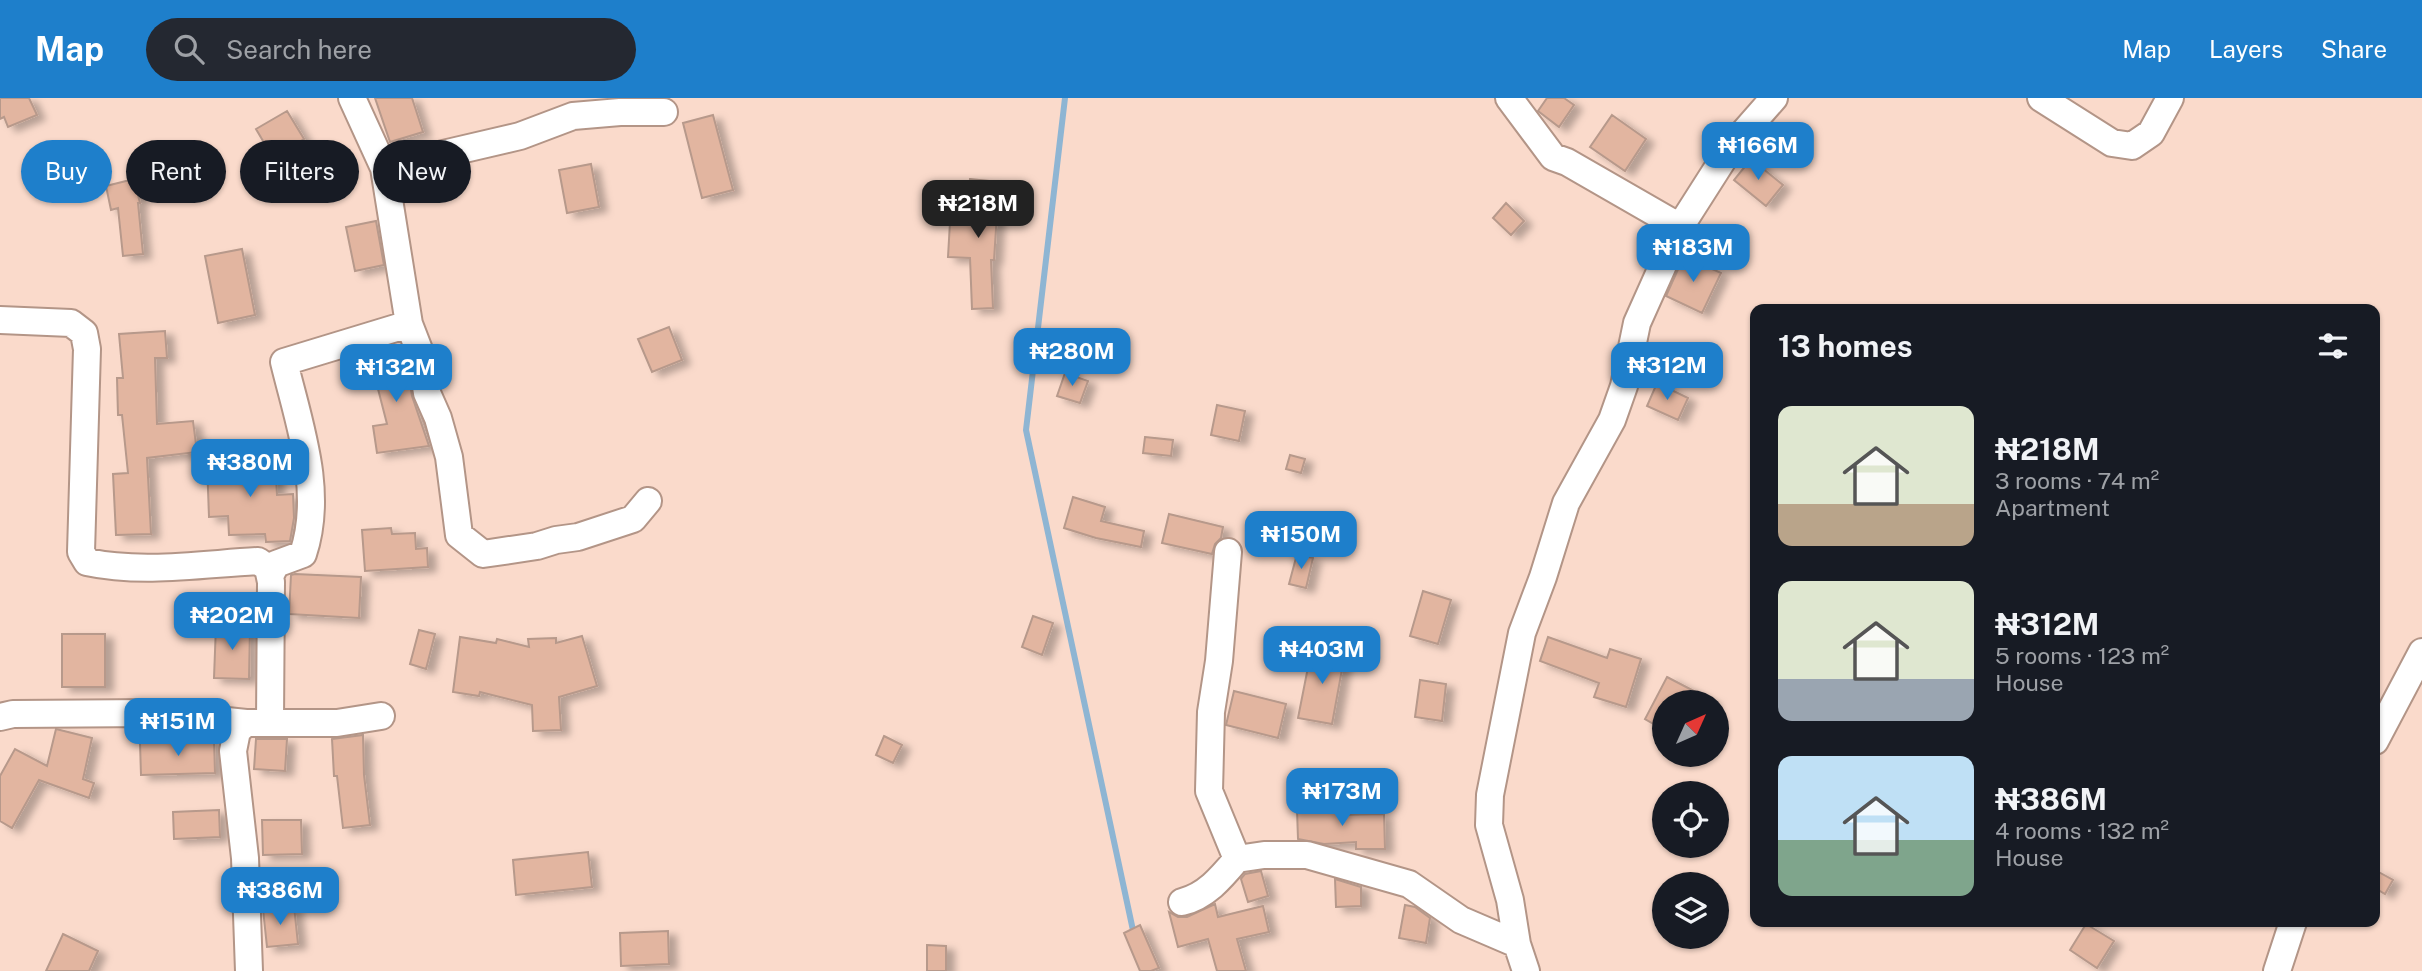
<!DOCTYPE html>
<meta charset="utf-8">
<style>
:root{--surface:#171b24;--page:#242831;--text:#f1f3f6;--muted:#9ea1a6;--accent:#1e7fcb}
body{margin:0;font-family:"Public Sans",sans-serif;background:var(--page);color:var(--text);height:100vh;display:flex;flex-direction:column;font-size:26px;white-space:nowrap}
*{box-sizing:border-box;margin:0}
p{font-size:23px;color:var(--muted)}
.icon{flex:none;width:38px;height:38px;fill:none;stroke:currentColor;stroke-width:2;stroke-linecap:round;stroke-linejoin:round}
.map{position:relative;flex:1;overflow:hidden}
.drawer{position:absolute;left:1750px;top:206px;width:630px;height:623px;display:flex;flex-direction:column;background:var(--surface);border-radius:14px;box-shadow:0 2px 5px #0004}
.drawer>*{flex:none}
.top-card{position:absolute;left:21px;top:42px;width:665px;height:63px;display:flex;gap:14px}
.needle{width:46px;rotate:45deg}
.fabs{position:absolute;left:1652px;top:592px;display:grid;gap:14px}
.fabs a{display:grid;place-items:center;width:77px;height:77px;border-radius:50%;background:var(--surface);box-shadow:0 2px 5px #0004;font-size:35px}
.price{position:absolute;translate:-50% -60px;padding:0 16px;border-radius:14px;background:var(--accent);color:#fff;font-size:23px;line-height:46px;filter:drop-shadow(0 2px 4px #0008)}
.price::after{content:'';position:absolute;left:50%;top:42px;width:21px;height:16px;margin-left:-10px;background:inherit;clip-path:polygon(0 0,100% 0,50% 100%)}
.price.selected{background:#222;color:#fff}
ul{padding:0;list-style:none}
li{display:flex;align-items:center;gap:21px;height:175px;padding:0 28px}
li span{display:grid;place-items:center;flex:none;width:196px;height:140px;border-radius:14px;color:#555}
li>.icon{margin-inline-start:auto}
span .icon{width:84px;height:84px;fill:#fffc;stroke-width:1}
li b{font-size:30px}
h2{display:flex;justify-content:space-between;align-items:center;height:84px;padding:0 28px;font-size:30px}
.tag{padding:0 24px;border-radius:32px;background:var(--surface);box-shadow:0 2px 5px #0004;font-size:24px;line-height:63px}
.tag.selected{background:var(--accent);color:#fff}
header{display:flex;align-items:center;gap:42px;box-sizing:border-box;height:98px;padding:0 35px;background:var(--accent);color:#fff}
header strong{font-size:33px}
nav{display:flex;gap:38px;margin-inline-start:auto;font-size:24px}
.search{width:490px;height:63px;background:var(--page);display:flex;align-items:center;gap:18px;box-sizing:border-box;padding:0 24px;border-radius:38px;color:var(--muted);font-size:26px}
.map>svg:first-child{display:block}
</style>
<header>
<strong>Map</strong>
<div class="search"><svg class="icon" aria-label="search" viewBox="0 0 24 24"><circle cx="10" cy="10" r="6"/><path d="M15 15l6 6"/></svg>Search here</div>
<nav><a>Map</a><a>Layers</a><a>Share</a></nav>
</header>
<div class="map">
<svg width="2422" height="873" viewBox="0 0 2422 873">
<defs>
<filter id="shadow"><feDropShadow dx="8" dy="4.5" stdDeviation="3.5" flood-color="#0004"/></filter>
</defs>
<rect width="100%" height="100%" fill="#fadacb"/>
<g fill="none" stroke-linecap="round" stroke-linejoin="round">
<path stroke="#8eb5d3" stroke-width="6" d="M1065,0L1026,332L1134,837"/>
</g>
<path fill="#e2b5a0" stroke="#b7998b" stroke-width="2" filter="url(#shadow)" d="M0,0H29L37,17L8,29L4,19L0,21Z
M375,0H412L423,34L390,44Z
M1547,0H1564L1574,7L1559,29L1538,13Z
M287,13L304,41L289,50L298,73L276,82L271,68L276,65L256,31Z
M713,17L733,92L702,100L683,25Z
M1612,17L1646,41L1625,73L1590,49Z
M1751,61L1783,87L1766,108L1734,82Z
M591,66L599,109L567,115L559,72Z
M134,81L140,105H138L143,156L123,158L118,110L111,112L106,88Z
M970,81L999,84L994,162H991L993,210L972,211L970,160L948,159L950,124L967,125Z
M1506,105L1524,123L1511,137L1493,120Z
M376,123L384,167L355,173L346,129Z
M242,151L255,217L218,225L205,158Z
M1684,158L1721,175L1702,215L1666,198Z
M669,229L682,262L652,274L638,241Z
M165,233L167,260H155L157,326L193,323L197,354L147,360L151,436L116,437L113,376L128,375L122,317H118L117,280H123L119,236Z
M401,248L406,261L412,298L429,348L377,355L373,328L387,326L369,256Z
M1065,275L1088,283L1080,305L1057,298Z
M1657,285L1688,300L1678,322L1647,308Z
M1217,307L1245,313L1239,343L1211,337Z
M1145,339L1173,342L1171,358L1143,355Z
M1290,357L1305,361L1301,375L1286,371Z
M275,362L277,397L293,396L294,420L290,443L266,444L265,436L229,437L228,418L209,419L207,364Z
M1073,399L1105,409L1101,423L1144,433L1141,449L1096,440L1064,430Z
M1169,416L1223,429L1221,440L1215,446L1212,456L1162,445Z
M391,430L392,436L415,435L416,451L427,450L428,469L365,473L362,432Z
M1297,456L1313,460L1306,490L1289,486Z
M295,476L361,479L359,520L289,516L291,477Z
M1423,493L1451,502L1438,546L1410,538Z
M1033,518L1053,525L1042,557L1022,549Z
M216,527L250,528L249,581L214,580Z
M419,532L435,536L426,571L410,566Z
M62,536H105V589H62Z
M582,538L597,588L559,599L561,632L533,633L532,607L480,594L479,598L453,594L460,539L496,545L497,541L529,549L528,541L556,540V545Z
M1548,539L1607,560L1610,551L1641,561L1626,609L1594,599L1599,585L1540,563Z
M1312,549L1345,555L1332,626L1298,620Z
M1667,579L1715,604H1664V632L1645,621Z
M1420,582L1446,586L1442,623L1415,619Z
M1234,593L1286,606L1278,640L1226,627Z
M56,631L92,640L83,681L94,685L89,700L39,682L12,730L0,723V678L15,651L47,668Z
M363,637L364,677L370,727L343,730L337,678H334L332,641Z
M884,638L902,647L893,665L876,657Z
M256,641H287L285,673L254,671Z
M214,642L215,675L141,677L140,645Z
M1340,711V717L1384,716L1385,751H1356V744L1324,746L1298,741L1297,712Z
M219,712L220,739L174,741L173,714Z
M262,722H301L302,756L263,757Z
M588,754L592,789L516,797L513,762Z
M2375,772L2393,782L2385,796L2375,790Z
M1261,773L1268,798L1248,804L1241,781L1245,776Z
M1335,781L1361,789V808L1336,809Z
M1215,806L1218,819L1263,808L1269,834L1237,841L1246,873H1217L1208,841L1178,849L1169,814L1178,819H1187Z
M1405,807L1415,809L1430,820L1426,845L1399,840Z
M294,808L298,846L267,849L263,811Z
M2086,826L2114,843L2097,870L2070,852Z
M1140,827L1159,870L1151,873H1140L1124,835Z
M668,833L669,866L621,868L620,835Z
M63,836L98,853L89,873H46Z
M927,847L946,848V873H927Z"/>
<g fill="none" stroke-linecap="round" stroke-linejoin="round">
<g stroke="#b39587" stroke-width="30">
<path id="minor" d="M352,0L384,70L409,226L421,257L427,295L438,320L449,359L459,437L483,456L537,448L556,442L578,439L633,421L648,403
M1509,0L1553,59L1567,64L1680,129
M2041,0L2112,45L2132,48L2151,35L2170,0
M384,70L407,68L443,56L520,38L573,18L620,14H664
M0,222L71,225L84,235L87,251L81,454L87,464C142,476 203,466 258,463L268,470L271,484L270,623
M1228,454L1219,563L1211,614L1209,693L1237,761
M270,478L276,466L303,456C324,393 299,326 284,264L409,226
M0,619L13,616L151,615L246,625
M2375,643L2422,554
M1182,804C1206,798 1221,780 1237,761L1264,757H1307L1409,786L1461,822L1517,846
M249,873L245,760L233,653L237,633L246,625H337L381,618
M1526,873L1517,846L1510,802L1489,727L1490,697L1522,535L1543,479L1566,405L1612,322L1624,288L1637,225L1680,129L1731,49L1774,0
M2277,873L2293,824"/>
</g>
<use href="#minor" stroke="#fff" stroke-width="26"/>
</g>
</svg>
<div class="fabs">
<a><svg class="needle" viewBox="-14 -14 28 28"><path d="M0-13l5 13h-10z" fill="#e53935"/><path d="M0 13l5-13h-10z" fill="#9ea1a6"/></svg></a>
<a><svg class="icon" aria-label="locate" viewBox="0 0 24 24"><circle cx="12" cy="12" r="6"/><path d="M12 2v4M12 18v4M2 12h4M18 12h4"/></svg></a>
<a><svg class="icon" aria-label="layers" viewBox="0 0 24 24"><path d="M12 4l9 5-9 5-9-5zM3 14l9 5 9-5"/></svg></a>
</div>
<b class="price" style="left:1758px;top:84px">₦166M</b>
<b class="price selected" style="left:978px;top:142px">₦218M</b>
<b class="price" style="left:1693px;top:186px">₦183M</b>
<b class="price" style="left:1072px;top:290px">₦280M</b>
<b class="price" style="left:1667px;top:304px">₦312M</b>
<b class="price" style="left:396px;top:306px">₦132M</b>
<b class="price" style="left:250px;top:401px">₦380M</b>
<b class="price" style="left:1301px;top:473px">₦150M</b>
<b class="price" style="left:232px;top:554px">₦202M</b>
<b class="price" style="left:1322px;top:588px">₦403M</b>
<b class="price" style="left:178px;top:660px">₦151M</b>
<b class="price" style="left:1342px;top:730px">₦173M</b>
<b class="price" style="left:280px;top:829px">₦386M</b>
<div class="top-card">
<a class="tag selected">Buy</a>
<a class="tag">Rent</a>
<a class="tag">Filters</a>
<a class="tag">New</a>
</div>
<section class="drawer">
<h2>13 homes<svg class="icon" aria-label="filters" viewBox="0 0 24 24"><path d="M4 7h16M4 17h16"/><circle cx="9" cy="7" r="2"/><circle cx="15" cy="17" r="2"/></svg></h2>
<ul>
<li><span style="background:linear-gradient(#dfe7d0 70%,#b9a48a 0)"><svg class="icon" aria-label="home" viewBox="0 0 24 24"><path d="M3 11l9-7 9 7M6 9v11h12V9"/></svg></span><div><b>₦218M</b><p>3 rooms · 74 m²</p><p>Apartment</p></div></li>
<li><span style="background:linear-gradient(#dfe7d0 70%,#9aa5b1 0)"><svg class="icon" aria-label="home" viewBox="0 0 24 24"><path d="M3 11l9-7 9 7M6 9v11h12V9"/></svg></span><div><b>₦312M</b><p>5 rooms · 123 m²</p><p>House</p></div></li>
<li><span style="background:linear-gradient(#bfe0f5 60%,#7fa58c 0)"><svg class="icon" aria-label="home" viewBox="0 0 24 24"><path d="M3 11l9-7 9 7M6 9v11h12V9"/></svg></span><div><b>₦386M</b><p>4 rooms · 132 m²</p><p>House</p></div></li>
</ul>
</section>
</div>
